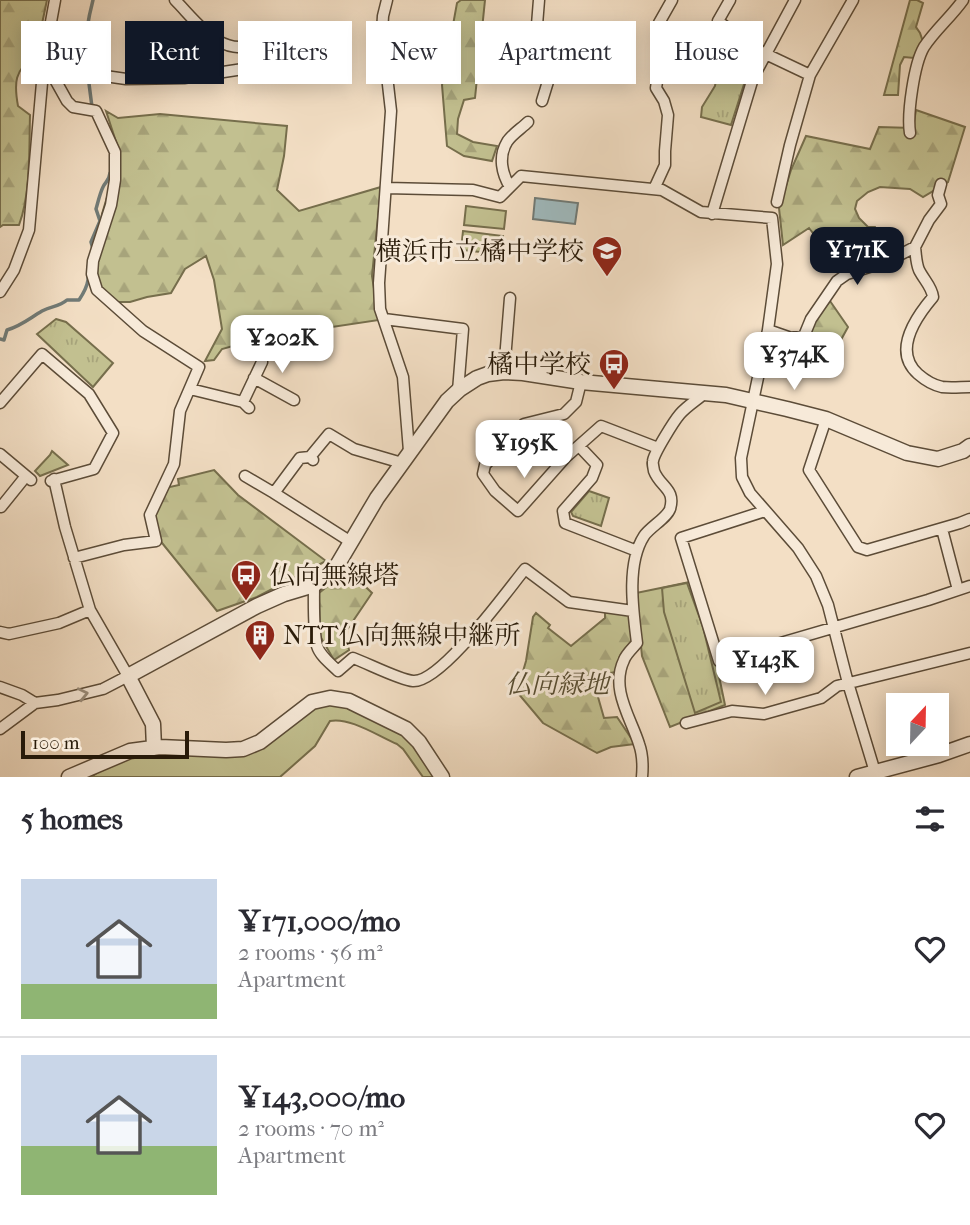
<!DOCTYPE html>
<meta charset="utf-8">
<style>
:root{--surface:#fff;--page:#f2f2f3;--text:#2b2b33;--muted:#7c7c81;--line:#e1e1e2;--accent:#111827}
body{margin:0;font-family:"IM FELL French Canon","Noto Serif JP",serif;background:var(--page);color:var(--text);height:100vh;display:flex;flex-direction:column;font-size:26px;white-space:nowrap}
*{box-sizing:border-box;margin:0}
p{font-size:23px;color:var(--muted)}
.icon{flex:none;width:38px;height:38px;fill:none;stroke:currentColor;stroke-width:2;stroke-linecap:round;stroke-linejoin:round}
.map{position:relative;height:777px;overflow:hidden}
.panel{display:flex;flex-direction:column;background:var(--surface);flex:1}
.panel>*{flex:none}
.hud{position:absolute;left:21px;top:21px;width:929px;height:63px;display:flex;gap:14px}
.needle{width:46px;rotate:22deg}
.tools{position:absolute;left:886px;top:693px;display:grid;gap:14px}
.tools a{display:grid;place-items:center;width:63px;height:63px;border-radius:0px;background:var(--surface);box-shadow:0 4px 18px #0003;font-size:35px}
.scale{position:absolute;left:21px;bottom:18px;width:168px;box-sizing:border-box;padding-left:7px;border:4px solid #291b09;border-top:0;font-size:19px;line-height:24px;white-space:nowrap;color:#291b09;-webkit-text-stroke:5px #f7ead9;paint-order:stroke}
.price{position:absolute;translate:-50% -60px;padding:0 16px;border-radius:14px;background:#fff;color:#222;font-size:23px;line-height:46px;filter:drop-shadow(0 2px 4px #0008)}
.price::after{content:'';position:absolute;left:50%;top:42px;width:21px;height:16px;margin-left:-10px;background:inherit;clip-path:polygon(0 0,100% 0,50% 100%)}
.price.selected{background:var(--accent);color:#fff}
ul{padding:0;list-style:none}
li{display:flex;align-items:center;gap:21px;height:175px;padding:0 21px}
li+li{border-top:2px solid var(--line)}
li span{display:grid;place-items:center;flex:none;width:196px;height:140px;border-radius:0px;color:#555}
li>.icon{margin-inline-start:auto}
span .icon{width:84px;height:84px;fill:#fffc;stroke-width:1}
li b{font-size:30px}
h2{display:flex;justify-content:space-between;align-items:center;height:84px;padding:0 21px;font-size:30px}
.chip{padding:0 24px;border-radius:0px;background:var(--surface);box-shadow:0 4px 18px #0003;font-size:24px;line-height:63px}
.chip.selected{background:var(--accent);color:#fff}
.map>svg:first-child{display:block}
</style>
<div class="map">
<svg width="970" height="777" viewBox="0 0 970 777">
<defs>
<pattern id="forest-firs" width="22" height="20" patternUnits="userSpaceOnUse" patternTransform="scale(1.75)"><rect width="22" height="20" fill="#c2c090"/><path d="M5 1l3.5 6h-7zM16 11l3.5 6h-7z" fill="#a7a47b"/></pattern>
<pattern id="park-tufts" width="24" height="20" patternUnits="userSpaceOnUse" patternTransform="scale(1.75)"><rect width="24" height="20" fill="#c2c090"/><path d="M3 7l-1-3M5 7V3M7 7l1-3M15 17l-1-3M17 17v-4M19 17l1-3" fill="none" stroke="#a7a47b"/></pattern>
</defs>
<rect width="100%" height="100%" fill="#f3dfc5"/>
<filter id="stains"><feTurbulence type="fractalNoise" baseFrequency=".00286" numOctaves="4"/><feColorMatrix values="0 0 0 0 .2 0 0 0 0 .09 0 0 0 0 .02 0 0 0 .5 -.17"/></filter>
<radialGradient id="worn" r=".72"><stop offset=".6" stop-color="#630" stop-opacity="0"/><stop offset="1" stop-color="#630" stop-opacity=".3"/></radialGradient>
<path fill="#c2c090" stroke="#766e4c" stroke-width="2" d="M466,206L506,211L504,229L464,225Z
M463,231L503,236L501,254L461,250Z
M52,451L68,465L40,476L35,471L50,455Z
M332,704C352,708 393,725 408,740C418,750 426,765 434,777H423L403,749L397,744C378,736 350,717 330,721L315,746L280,777H92C111,757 151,754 177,755L182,752L223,756L314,708Z"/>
<path fill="url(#forest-firs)" stroke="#766e4c" stroke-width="2" d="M0,0H47L35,57C14,69 14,84 18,106L30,115C29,150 31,193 19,225H3L0,227Z
M461,0H485L475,98L464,100L458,119L457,134L473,142L497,146L492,161L464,156L447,146L442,85L457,3Z
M910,0H917L923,3L916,27L920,33L923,42L914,58L904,57L900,65L898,95H884Z
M916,110L965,127L948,182L923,197L910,189L880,187L868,192L857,201L855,209L859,218L868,227H875L878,234L870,246L841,256C826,250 818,240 809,228L783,245L779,208L791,170L806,136L870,149L879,127L913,128Z
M106,111L118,118L160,114L287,126L284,156L277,190L299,211L381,187L372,276L379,320L305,331L272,335L222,349L214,360L205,361L222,329L214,280L206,256L185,269L171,293L147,297L130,302H109L97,286L98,239L102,214L120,154Z
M830,301L848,327L831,358L811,369L796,345L811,330L815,318Z
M214,470L238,495L326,561L257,597L217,611L158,538L153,515L165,488L179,485L178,479Z
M348,570L372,593L345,633L349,650L334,660L320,636L319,593Z
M690,582L715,657L725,705L670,727L642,656L636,593Z
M605,612L630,613L632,640L620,656L616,672L592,676L604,718L617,717L635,744L611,747L597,753L543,723L517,692L526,661L533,617L536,613L550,625L548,628L571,646L605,618Z"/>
<path fill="url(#park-tufts)" stroke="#766e4c" stroke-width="2" d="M718,69L746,78L731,125L701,117L702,107L715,86Z
M56,319L66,322L113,363L93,387L37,334Z
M589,491L609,498L601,526L573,516L571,512Z
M687,583L703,627L721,702L695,713L664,612L662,588Z"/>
<path fill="#9fbabe" stroke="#707a76" stroke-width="2" d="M535,198L578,203L575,224L533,219Z"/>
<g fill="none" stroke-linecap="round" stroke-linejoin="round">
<path stroke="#707a76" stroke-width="3.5" d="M86,69C83,45 87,23 93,0
M88,76L92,107
M93,249L91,242L100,221L96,209C98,202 100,193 103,187C106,181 109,181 110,173
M0,339L4,340L7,330C21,326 30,318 42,311C51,306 59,307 67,300H79C83,294 87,287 88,280C89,274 87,270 89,263"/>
<g stroke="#5c4c38" stroke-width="13">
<path id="minor" d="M175,0C196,21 222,60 256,43C261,41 265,37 270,34
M387,0L383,16L382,32L391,111L379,283L380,309L403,377L409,451
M539,0L537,25L540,47L554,62L542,101
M730,0L718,21L755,49L810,75
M44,60L67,101L73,107L96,111L115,152V180L111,205L93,261L92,274L97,290L143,331L199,367L180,411L174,464L150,515L156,541L124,545L74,558
M44,60L91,74L126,79L184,78L243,69L256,61L273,32
M910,133C907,114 914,64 924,47C935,30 951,17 963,0
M510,187C502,174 498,157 507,142C511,135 522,128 528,122
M386,188L473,190L500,197L521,176L662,190L701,212L772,218L777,264L768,330L741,458L742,477L750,493L798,548L816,576L828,605L848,683L875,772
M654,189L665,165V151L668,115L664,101L656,88L658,75L666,57L659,23L672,0
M777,202L790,145L810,75L853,0
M712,214L753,78L795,0
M915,247C916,255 916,263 919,270C924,280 932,287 933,297C916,317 892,351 918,374C926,381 933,385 942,387C951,388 961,387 970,387
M0,292L14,270L29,230L44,60L55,0
M384,319L463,329L458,391
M768,330L791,338L804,336L811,319L837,281L847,274L888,261L915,247L929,220L941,204L938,195L941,184
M504,372L510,298
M254,378L294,400
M581,382L576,402L564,414L524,424L485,465L483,474L495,491L518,511L566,457L601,426L658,448
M190,389L243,402L249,408
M243,402L262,362
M0,403L42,354L89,394L113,433L94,469L51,481
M826,419L809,470L858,547L867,550L960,523L970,519
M579,446L597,465L592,478L563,511L565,523L637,551
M0,454L31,480
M310,457L329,434L354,449L402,463
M313,460L310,457L300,458L274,493L351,542
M245,476L274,493
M1,507L26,476
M765,511L681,538L719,661L928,600L970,586
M942,529L958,590
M314,585C314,601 313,630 317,646C320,656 331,664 338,671L353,658C367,663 400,680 413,681C441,683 507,591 525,569L569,602L633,611
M0,632L9,634L59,623L90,610
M0,687L22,695L35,703
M686,723L732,711L764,714L821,698L837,686L970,653
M0,729L35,703L58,700L103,689L128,676L90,610L65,527L54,479
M642,777C643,766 643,755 639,744C631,718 610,689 624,660C626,654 633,648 637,643C633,611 626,564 644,536C650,527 667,518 670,509C676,489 660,487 654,471C654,470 652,462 653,461C654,453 674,421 680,414C687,406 697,400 705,393"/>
</g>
<g stroke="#5c4c38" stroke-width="17">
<path id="tertiary" d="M154,748L153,724L128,676L257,606L284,594L314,585L335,569L377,498L447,401L460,389L477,378L488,374L504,372L523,373L581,382L726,395L787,409L826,419L907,453L938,459L963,451L970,446
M69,777L130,751L160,747L226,750L243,749L260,742L312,702L330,698L349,701L406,729L419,742L442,777
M857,777L939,755L970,744"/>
</g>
<use href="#minor" stroke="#f7ead9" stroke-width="10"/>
<use href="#tertiary" stroke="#f7ead9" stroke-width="14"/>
</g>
<defs><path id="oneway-chevron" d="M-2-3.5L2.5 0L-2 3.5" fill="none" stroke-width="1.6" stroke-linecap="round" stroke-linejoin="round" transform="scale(1.75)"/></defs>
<use stroke="#9a8d7b" href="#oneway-chevron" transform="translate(83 694) rotate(-13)"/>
<defs>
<g id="school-pin" transform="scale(1.575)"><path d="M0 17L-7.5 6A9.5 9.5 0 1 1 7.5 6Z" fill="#8f2418" stroke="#f7ead9"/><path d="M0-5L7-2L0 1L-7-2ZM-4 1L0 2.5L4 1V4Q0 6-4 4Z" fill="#fff"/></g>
<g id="bus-pin" transform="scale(1.575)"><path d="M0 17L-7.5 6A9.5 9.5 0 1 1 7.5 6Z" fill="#8f2418" stroke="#f7ead9"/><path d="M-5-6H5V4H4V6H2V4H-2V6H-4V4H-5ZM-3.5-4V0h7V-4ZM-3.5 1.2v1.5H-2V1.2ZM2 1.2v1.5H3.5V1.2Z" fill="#fff"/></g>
<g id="building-pin" transform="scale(1.575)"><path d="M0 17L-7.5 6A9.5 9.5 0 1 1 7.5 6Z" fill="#8f2418" stroke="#f7ead9"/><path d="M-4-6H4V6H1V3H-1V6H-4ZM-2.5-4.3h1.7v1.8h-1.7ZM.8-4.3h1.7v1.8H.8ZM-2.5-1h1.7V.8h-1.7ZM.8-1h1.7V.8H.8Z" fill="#fff"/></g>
</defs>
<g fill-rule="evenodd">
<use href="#school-pin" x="607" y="251"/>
<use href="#bus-pin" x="614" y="364"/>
<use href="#bus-pin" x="246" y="575"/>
<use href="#building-pin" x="260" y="635"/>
</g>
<g text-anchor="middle" stroke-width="6" stroke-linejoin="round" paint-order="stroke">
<g font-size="26" fill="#291b09" stroke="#f7ead9" text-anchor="end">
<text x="584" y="260">横浜市立橘中学校</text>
<text x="591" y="373">橘中学校</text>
<text x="269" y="584" text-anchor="start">仏向無線塔</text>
<text x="283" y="644" text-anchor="start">NTT仏向無線中継所</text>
</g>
<g font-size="26" font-style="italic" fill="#574d32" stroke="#f7ead9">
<text x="557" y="693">仏向緑地</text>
</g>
</g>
<rect width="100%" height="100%" filter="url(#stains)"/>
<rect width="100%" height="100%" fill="url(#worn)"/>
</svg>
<div class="tools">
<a><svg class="needle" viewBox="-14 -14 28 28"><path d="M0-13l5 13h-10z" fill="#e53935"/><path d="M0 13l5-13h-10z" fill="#7c7c81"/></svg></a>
</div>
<div class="scale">100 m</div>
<b class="price selected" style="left:857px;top:287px">¥171K</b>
<b class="price" style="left:282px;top:375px">¥202K</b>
<b class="price" style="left:794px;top:392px">¥374K</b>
<b class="price" style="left:524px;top:480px">¥195K</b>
<b class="price" style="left:765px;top:697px">¥143K</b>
<div class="hud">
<a class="chip">Buy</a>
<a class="chip selected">Rent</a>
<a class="chip">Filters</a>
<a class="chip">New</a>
<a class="chip">Apartment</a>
<a class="chip">House</a>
</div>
</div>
<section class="panel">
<h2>5 homes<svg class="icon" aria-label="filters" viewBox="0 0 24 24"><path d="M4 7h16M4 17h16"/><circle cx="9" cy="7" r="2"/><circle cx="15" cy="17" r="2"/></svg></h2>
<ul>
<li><span style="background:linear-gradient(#c9d6e8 75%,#8fb573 0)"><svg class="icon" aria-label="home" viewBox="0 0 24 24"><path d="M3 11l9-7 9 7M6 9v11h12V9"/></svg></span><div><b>¥171,000/mo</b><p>2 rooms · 56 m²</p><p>Apartment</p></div><svg class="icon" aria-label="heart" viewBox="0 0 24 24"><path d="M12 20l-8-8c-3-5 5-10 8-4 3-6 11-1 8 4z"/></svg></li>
<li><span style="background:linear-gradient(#c9d6e8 65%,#8fb573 0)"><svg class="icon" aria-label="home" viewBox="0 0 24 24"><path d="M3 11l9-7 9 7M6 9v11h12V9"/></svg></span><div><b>¥143,000/mo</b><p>2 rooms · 70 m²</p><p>Apartment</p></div><svg class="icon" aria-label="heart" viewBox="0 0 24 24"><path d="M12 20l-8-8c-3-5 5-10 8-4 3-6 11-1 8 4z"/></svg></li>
</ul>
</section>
